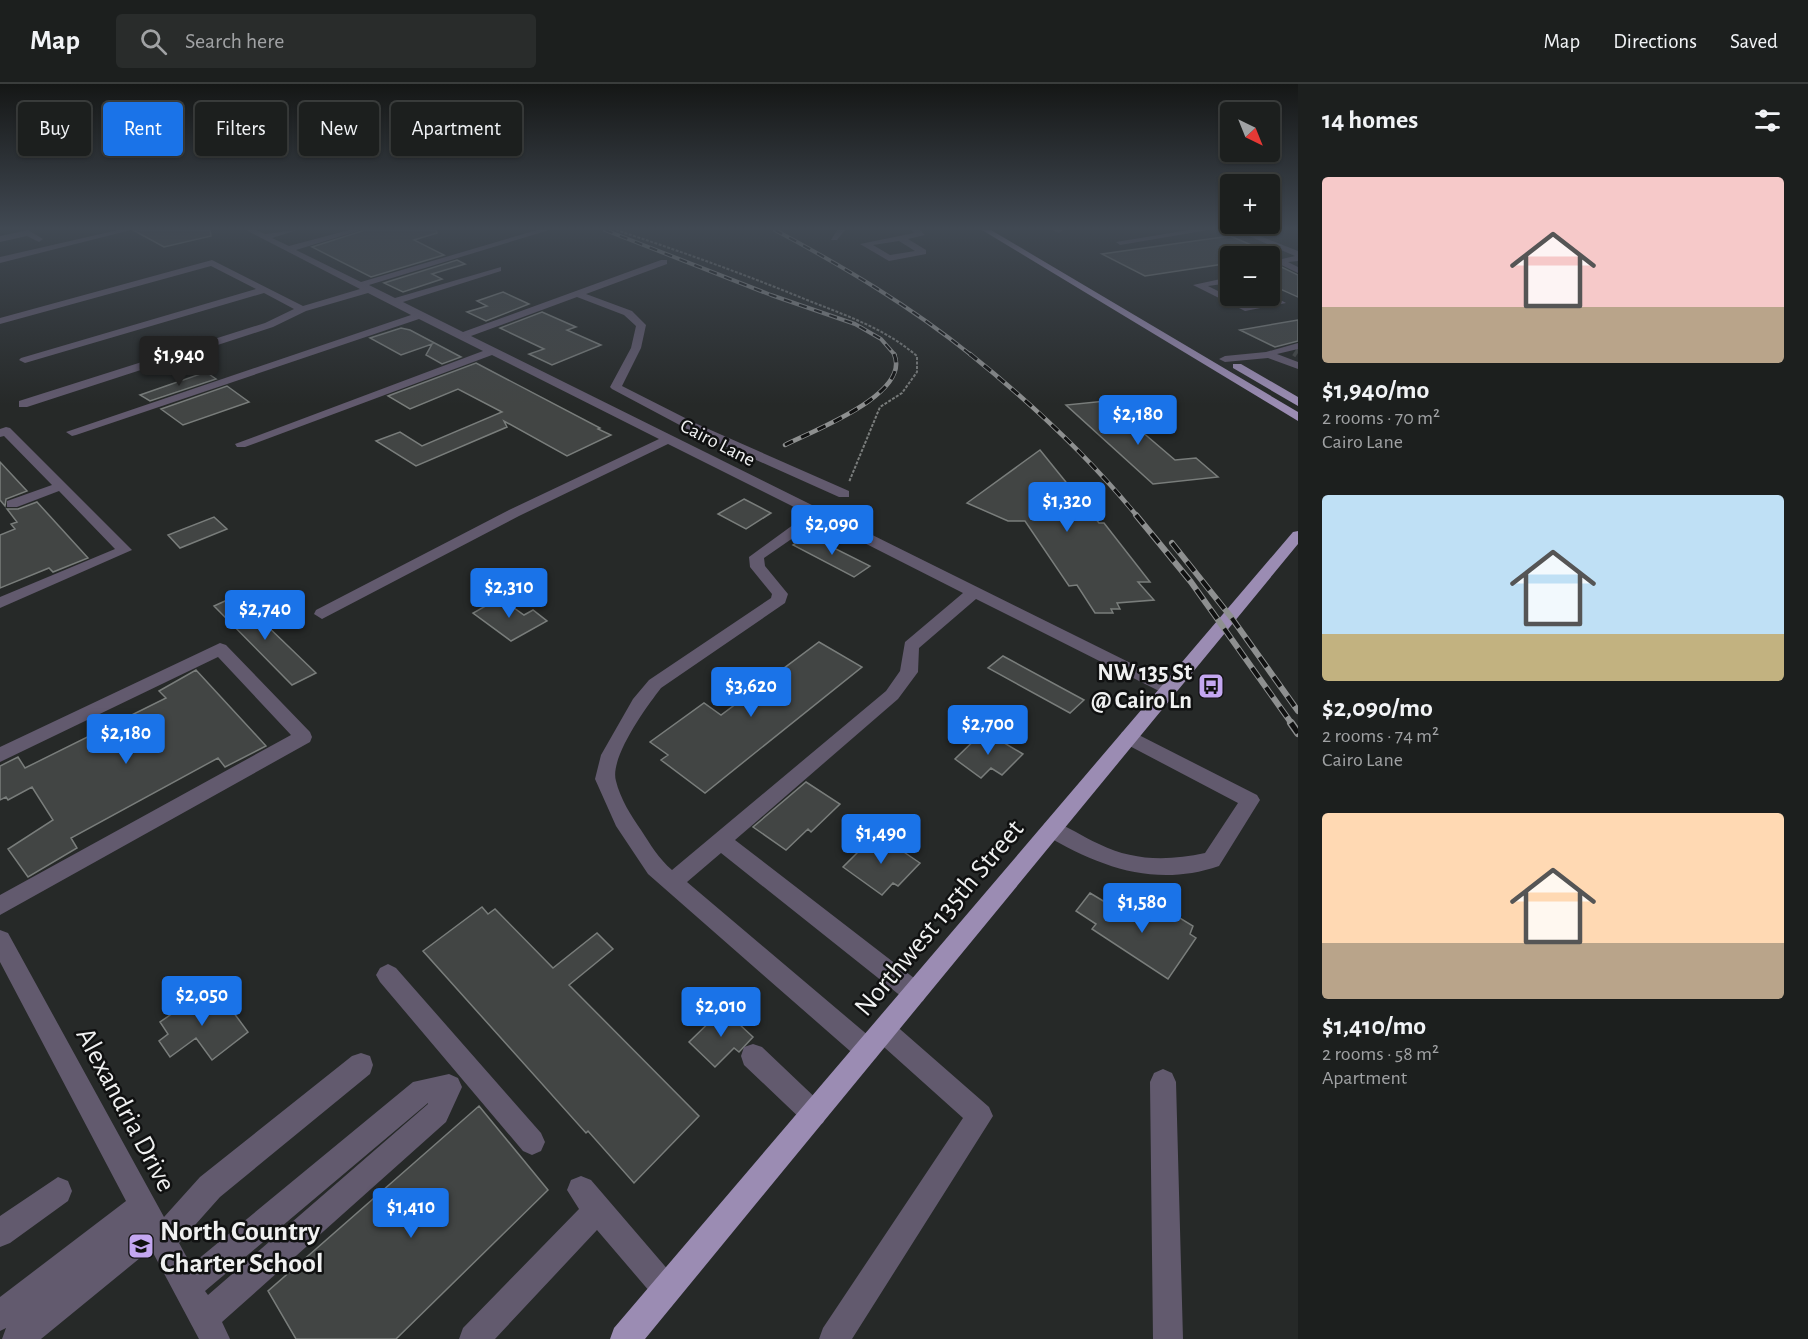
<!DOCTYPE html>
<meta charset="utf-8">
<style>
:root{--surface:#1c1f1e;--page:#292c2b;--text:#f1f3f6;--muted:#a0a2a4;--line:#3a3d3c;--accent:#1a73e8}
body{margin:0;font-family:"Alegreya Sans",sans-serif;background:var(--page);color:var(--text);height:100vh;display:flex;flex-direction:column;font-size:22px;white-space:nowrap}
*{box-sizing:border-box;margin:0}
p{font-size:20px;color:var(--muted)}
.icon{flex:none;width:33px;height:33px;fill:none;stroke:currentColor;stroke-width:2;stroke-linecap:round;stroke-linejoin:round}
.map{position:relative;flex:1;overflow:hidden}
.side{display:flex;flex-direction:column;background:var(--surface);width:510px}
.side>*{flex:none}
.hud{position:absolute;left:18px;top:18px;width:570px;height:54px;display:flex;gap:12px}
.needle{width:39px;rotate:137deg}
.tools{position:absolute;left:1220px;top:18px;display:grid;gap:12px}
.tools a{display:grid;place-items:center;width:60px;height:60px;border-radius:6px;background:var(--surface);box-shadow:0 2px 4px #0004,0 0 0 2px var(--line);font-size:30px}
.price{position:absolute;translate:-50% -51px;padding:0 14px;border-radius:6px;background:var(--accent);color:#fff;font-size:20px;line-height:39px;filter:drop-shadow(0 2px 3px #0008)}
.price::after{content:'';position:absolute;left:50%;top:36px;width:18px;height:14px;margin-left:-9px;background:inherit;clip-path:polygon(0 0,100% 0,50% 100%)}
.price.on{background:#222;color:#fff}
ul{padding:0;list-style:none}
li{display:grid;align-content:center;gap:12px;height:318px;padding:0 24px}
li span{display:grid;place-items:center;height:186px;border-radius:6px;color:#555}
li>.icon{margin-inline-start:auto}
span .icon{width:108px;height:108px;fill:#fffc;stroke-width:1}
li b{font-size:26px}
h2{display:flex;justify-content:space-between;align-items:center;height:72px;padding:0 24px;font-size:26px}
.tag{padding:0 21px;border-radius:6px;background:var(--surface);box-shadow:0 2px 4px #0004,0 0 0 2px var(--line);font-size:21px;line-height:54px}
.tag.on{background:var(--accent);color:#fff}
header{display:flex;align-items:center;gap:36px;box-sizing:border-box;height:84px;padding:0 30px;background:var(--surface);border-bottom:2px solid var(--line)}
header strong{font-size:28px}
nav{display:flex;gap:33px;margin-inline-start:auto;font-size:21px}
.search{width:420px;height:54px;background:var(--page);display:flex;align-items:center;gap:15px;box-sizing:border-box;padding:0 21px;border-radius:6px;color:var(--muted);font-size:22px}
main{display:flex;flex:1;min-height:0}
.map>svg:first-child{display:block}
</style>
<header>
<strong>Map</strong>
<div class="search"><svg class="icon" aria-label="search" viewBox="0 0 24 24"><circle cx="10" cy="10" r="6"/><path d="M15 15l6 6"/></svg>Search here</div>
<nav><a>Map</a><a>Directions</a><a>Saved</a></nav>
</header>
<main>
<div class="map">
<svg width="1298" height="1255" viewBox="0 0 1298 1255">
<rect width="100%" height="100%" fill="#262928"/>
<path fill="#424544" stroke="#797d7b" stroke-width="1.5" d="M133,146H210L211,152L164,163Z
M365,146H436L437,149L414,156L444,171L371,193L312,163Z
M1230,152L1280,173L1271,178L1298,191V213L1269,200V172H1230V179L1145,192L1102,170Z
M457,176L465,180L432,190L442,195L403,208L384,199Z
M503,208L529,220L486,237L467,228L487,222L477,217Z
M542,228L576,243L567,246L601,261L552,281L529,270L544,265L500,244Z
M1298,236V257L1275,263L1240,246Z
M401,244L410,246L461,273L442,280L426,271L432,260L401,271L370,254Z
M476,279L600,344L598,345L611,351L567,372L504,337L507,343L416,382L376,357L400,348L422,362L502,328L458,305L410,325L388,312Z
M206,288L216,295L150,317L140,311Z
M227,302L249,318L183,341L161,325Z
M1106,317L1175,376L1196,374L1218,393L1153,400L1066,321Z
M1040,366L1099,439H1104L1150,498H1138L1154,516L1117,519L1120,525H1111L1113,529H1095L1077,501L1069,502L1025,437H1008L967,419Z
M0,378L27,407L6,415L5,422L0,416Z
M744,415L771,429L746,445L718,430Z
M37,418L88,474L53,488L49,484L0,504V451L15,445L11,440L17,438L7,425H18Z
M214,433L227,445L180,464L168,451Z
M808,451L870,482L854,493L793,461Z
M236,512L316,589L292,601L214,522Z
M500,514L524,531L533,526L547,537L511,557L473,529Z
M819,558L862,583L705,709L661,676L668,671L650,658L704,619L721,631Z
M1003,572L1084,616L1070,629L988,584Z
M196,586L266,662L225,683L218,674L71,754L77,764L28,793L8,765L53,736L32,703L8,716L6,713L0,716V682L18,673L25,684L166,614L159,607Z
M984,647L1023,670L1002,691L991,684L981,694L955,675Z
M806,698L840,720L811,748L808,745L786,766L753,743Z
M867,754L882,765L889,758L920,779L898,802L893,799L882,811L843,783L858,768L855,765Z
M1090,809L1143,841L1157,820L1193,842L1190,850L1196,854L1168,895L1092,845L1096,840L1076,827Z
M482,823L488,830L495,825L553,884L597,849L613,865L569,901L699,1032L634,1099L588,1047L586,1049L423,867Z
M202,909L214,925L225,917L248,948L212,976L196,954L170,973L159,957L168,950L160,938Z
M723,925L753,953L739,968L734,964L715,983L689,958Z
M479,1022L548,1106L396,1255H296L268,1207Z"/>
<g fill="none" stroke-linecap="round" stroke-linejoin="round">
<path stroke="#444746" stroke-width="10" stroke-dasharray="10 4.5" stroke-linecap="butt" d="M1295,267L1298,269"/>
<path stroke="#7a7d7c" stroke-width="2" stroke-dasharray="3 1.5" stroke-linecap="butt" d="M616,146C680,167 744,190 807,216C847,232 884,244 917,272V288L902,309L880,323L849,398"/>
<path fill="#625a6e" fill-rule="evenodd" d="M28,146L43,155L39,158L27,152L0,158V152Z
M118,146H131L0,179V173Z
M246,146H256L265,150L297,146L272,154L289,162L349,146H361L296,166L361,198L537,146H549L369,201L395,214L501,183V187L403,218L463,248L661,176H667V180L586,210L632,227L646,241L641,264L622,302L697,340L849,407V413H839L689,346L612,305L610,303L631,264L636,242L624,231L577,213L471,252L1175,601L1178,605L1175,609H1163L976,515L919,564L918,588L898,615L735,756L923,901L927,909L923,917L915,920L907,917L721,769L687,798L876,958L879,966L876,974L867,978L858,974L648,790L616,742L595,695L601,671L633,615L649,596L771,514L772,510L750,483L749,473L808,430L668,360L519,432L322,535L314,530L316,526L509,426L659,355L492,271L245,363H237L235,360L483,267L419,235L76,351L72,352L66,348L411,231L368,209L306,227L273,243L27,323H19V317L265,239L294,225L264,209L25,279L19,276L21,274L256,205L211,182L0,240V234L212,176L303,222L360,205ZM819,436L963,509L905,558L900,587L886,607L672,786C659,775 650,760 641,746C631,732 620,714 616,697C609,674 647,622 661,604L785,519L788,510L765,482L764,474Z
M837,146H845L837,156H831Z
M911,146H920L925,151L908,155L926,166V170L889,177L860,160L914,149ZM899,157L915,167L890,171L873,161Z
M1052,146H1063L1059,149Z
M1189,146H1208L1120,161L1116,158Z
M1235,146H1245L1298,167V177L1288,178L1298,183V189L1273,177L1295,172Z
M1230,193V199L1208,202L1246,221L1270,218L1260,212L1269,210L1286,219L1245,227L1193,201Z
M1298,259V265L1277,270L1298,278V285L1268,274L1225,278L1219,275L1225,272L1266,268Z
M6,343L10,344L132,466L0,524V513L115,465L59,407L17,423H7V417L52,401L4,352L0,353V345Z
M220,559L226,561L310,648L312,653L310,658L0,831V811L291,651L218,573L0,678V663Z
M1129,646L1257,711L1260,716L1219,782C1155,804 1100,783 1045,751L1042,745L1045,739L1052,737C1068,742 1083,753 1099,760C1133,777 1168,777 1205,769L1238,719L1122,658L1120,653L1122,648Z
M0,846L8,849L164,1133L200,1093L352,972L361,969L370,972L373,981L370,990L220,1113L179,1159L191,1181L413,998L449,990L458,994L462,1003L446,1038L222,1238L230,1255H199L151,1165L41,1255H2L6,1244L0,1247V1213L126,1117L0,878ZM428,1019V1020L208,1211L205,1207Z
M388,880L396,884L541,1049L545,1058L541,1067L532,1071L523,1067L380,898L376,891L380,884Z
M884,935L893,939L989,1023L993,1032L852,1255H819L823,1244L963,1034L875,955L872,947L875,939Z
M753,960L762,963L823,1021L827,1030L823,1039L814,1043L805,1039L744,981L741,972L744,963Z
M1163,985L1172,989L1176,998L1183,1255H1153L1150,998L1154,989Z
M581,1092L591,1096L676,1195L681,1205L676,1215L666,1220L656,1215L597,1146L495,1255H459L463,1244L579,1125L567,1106L571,1096Z
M58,1093L68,1097L72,1107L68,1117L10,1159L0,1163V1132Z"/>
<path fill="#9b8cb3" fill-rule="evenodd" d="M982,146H991L1298,328V337Z
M1233,280H1241L1298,313V322L1233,284Z
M1298,447V460L645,1255H610L614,1244L1293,448Z"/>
<g stroke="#8e9090" stroke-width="4">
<path id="rail-far3" d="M605,146L771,211L855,240L881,255L895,271
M775,146C844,183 910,222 971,271"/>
</g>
<g stroke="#8e9090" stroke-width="4.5">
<path id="rail-far2" d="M970,270C1030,318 1088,372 1137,432
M785,361C812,347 912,310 894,270"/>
</g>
<g stroke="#8e9090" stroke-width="6">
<path id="rail-far1" d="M1136,431L1191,498L1292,640
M1172,459L1231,533L1298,627"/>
</g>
<g stroke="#8e9090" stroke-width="8">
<path id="rail" d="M1291,639L1298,649"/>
</g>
<use href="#rail-far3" stroke="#101111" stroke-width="2" stroke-dasharray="8" stroke-linecap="butt"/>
<use href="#rail-far2" stroke="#101111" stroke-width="3" stroke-dasharray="9" stroke-linecap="butt"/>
<use href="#rail-far1" stroke="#101111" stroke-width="4" stroke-dasharray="12" stroke-linecap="butt"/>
<use href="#rail" stroke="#101111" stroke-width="5" stroke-dasharray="16" stroke-linecap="butt"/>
</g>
<linearGradient id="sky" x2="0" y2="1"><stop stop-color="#151716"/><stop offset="0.45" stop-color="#414953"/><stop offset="1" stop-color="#414953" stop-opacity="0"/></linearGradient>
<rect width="1298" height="321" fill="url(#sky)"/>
<defs>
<g id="bus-square" transform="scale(1.35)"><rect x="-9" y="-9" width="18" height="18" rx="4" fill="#c4a7f1" stroke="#101111"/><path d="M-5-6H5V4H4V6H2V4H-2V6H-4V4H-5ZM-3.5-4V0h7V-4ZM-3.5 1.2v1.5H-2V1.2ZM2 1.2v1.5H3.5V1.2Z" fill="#111"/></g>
<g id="school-square" transform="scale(1.35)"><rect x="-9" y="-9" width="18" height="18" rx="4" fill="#c4a7f1" stroke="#101111"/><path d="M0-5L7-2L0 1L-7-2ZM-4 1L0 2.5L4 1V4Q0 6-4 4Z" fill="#111"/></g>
</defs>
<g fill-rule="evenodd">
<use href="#bus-square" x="1211" y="602"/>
<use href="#school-square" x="141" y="1162"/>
</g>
<g text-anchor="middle" stroke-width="5" stroke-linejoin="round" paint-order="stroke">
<g font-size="20" fill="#f0f1f1" stroke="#101111">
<text transform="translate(718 358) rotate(27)" y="7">Cairo Lane</text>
</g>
<g font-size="24" font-weight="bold" fill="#f0f1f1" stroke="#101111" text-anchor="end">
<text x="1192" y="596">NW 135 St<tspan x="1192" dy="28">@ Cairo Ln</tspan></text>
</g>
<g font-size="28" fill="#f0f1f1" stroke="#101111">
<text transform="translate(938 833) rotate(-50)" y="10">Northwest 135th Street</text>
<text transform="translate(127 1025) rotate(62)" y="10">Alexandria Drive</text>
</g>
<g font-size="28" font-weight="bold" fill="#f0f1f1" stroke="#101111" text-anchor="start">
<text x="160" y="1156">North Country<tspan x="160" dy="32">Charter School</tspan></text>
</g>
</g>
</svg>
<div class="tools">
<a><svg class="needle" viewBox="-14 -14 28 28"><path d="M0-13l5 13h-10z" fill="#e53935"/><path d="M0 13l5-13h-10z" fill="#a0a2a4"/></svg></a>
<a>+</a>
<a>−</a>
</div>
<b class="price on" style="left:179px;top:303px">$1,940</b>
<b class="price" style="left:1138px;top:362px">$2,180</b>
<b class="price" style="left:1067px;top:449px">$1,320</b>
<b class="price" style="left:832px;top:472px">$2,090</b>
<b class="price" style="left:509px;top:535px">$2,310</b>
<b class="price" style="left:265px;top:557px">$2,740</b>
<b class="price" style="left:751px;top:634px">$3,620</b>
<b class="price" style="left:988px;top:672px">$2,700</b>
<b class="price" style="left:126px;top:681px">$2,180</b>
<b class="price" style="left:881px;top:781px">$1,490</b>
<b class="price" style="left:1142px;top:850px">$1,580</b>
<b class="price" style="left:202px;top:943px">$2,050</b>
<b class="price" style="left:721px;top:954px">$2,010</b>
<b class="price" style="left:411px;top:1155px">$1,410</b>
<div class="hud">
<a class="tag">Buy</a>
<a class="tag on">Rent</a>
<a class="tag">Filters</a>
<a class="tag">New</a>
<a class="tag">Apartment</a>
</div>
</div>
<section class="side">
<h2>14 homes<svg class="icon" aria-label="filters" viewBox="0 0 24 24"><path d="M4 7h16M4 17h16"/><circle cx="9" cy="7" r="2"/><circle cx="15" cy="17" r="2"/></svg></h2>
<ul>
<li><span style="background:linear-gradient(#f6c9c9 70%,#b9a48a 0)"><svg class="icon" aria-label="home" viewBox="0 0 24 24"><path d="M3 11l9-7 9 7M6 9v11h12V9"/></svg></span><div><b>$1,940/mo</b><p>2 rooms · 70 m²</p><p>Cairo Lane</p></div></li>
<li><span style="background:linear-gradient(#bfe0f5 75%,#c2b280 0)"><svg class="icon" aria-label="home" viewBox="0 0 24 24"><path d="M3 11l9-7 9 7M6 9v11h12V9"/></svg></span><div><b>$2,090/mo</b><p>2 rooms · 74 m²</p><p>Cairo Lane</p></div></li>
<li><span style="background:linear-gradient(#ffd9b3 70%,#b9a48a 0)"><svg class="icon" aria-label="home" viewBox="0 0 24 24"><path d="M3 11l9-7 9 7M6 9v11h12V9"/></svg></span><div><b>$1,410/mo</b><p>2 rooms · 58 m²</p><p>Apartment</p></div></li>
</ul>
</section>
</main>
